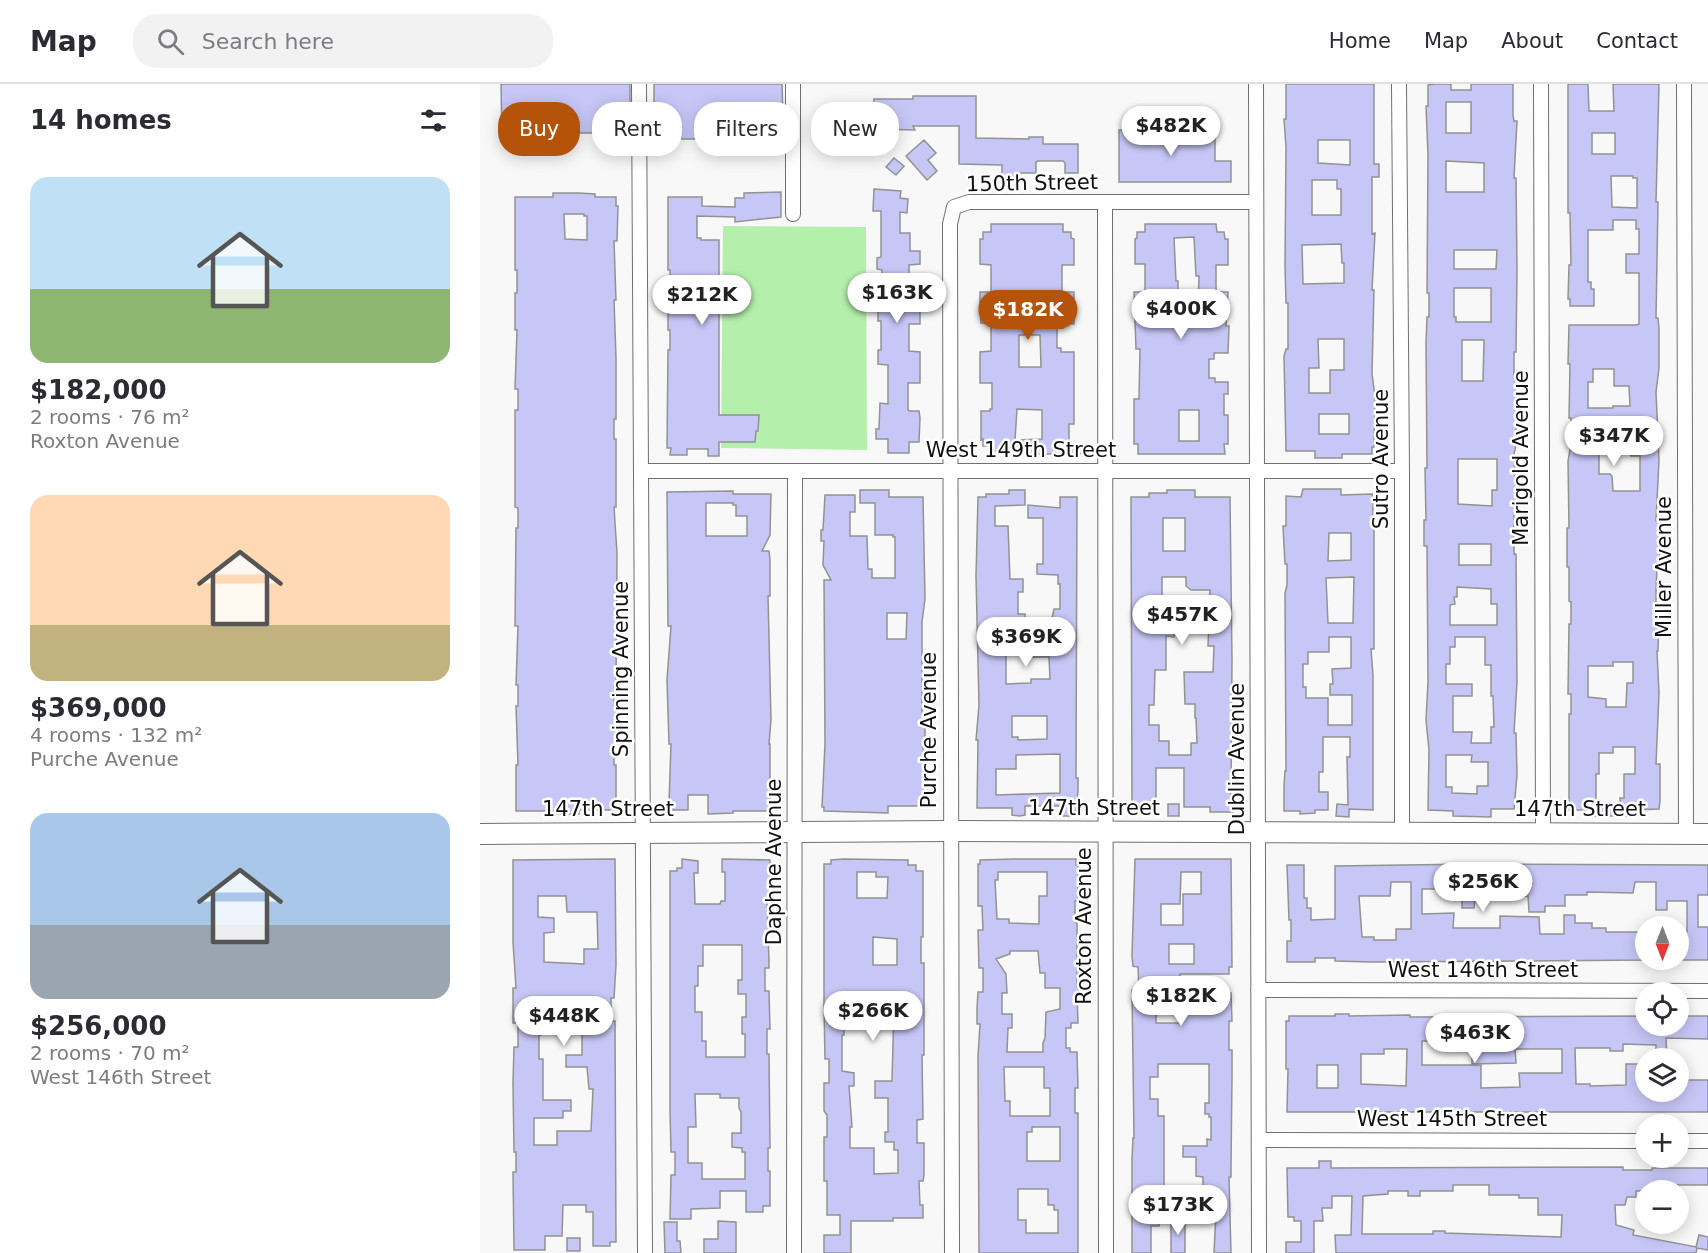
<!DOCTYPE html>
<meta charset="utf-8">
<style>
:root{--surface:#fff;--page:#f2f2f3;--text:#2b2b33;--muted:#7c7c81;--line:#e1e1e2;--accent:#b45309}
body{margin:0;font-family:"DejaVu Sans",sans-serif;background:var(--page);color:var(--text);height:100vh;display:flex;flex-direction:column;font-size:22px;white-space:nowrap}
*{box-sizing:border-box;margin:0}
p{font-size:20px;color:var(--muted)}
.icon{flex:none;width:33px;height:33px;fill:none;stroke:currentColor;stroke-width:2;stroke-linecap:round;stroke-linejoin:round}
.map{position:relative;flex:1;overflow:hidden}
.drawer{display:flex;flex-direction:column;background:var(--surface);width:480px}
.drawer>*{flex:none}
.banner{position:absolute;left:18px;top:18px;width:570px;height:54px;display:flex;gap:12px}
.needle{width:39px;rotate:180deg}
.controls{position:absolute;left:1155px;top:832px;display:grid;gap:12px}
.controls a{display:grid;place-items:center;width:54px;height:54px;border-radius:50%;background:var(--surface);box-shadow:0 3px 15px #0003;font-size:30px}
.price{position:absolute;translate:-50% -51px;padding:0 14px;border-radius:21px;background:#fff;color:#222;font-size:20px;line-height:39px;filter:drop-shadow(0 2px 3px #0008)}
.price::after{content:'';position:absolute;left:50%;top:36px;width:18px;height:14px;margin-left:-9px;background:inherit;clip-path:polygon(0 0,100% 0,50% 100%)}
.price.on{background:var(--accent);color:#fff}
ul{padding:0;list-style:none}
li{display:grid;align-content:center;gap:12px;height:318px;padding:0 30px}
li span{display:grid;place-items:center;height:186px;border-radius:18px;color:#555}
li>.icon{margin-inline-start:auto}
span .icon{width:108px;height:108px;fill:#fffc;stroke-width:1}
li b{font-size:26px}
h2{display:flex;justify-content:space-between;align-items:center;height:72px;padding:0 30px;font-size:26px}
.pill{padding:0 21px;border-radius:24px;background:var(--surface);box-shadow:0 3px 15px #0003;font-size:21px;line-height:54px}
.pill.on{background:var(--accent);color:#fff}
header{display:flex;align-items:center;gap:36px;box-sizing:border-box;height:84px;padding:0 30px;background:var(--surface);border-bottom:2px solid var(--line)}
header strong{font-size:28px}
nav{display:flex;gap:33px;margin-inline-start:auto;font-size:21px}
.search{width:420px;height:54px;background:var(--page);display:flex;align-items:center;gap:15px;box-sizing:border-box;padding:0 21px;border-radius:24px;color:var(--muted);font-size:22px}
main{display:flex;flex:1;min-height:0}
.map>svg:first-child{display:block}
</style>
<header>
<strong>Map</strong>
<div class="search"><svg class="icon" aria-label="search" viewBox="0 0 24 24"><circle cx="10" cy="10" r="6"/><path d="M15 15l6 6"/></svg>Search here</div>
<nav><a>Home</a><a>Map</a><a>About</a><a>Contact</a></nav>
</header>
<main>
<section class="drawer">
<h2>14 homes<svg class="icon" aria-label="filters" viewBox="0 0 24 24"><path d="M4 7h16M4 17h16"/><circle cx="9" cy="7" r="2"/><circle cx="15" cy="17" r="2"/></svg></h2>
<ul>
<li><span style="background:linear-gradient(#bfe0f5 60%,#8fb573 0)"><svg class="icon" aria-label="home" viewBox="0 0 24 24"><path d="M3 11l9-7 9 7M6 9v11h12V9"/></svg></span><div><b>$182,000</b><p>2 rooms · 76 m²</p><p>Roxton Avenue</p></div></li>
<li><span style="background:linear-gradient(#ffd9b3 70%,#c2b280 0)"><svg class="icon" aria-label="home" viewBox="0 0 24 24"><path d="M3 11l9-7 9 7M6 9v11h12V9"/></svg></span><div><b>$369,000</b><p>4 rooms · 132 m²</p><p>Purche Avenue</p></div></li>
<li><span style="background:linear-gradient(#a9c7e8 60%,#9aa5b1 0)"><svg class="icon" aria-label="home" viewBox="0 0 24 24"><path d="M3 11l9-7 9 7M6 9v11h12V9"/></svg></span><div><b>$256,000</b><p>2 rooms · 70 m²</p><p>West 146th Street</p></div></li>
</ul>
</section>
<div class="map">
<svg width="1228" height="1169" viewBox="0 0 1228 1169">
<rect width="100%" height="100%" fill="#f8f8f9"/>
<path fill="#b4efac" d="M243,142L386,143L387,366L241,364Z"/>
<path fill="#c7c7f7" stroke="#929293" stroke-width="1.5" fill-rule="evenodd" d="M21,0H150V38H147V57L128,56V49H84V56H60V52H37V49L22,50Z
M174,0H302L303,33H284V48L265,49V54H250V49H229V55H201V50H174Z
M806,0H894V80H899V93H892V150L895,149L892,206H894L892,290L895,312L894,363H892V370H862V374H835V367H806L804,272L806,265H808V219H806L805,182L806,63L804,35H806ZM838,56H870V81L838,79ZM832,96H857V105H861V131H832ZM861,160L862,179H864V199L823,200L822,161ZM838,255H864V286H850V309H829V284H839ZM839,330H869V350H839Z
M955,0H971V6H991V0H1033V31L1034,37H1037L1034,94H1036L1037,185L1036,268H1034V294H1035L1036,324V361L1034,370L1036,421L1034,430V470H1036L1037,598L1034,649H1036L1037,691L1034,725H1011V733L973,732V727L948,726L949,666L946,636L948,598L947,462H944V436H946L945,384H947L946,259L947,233H949V209H947L948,70L946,22H948V1ZM966,18H991V49H966ZM966,77L1004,79V108H966ZM974,166H1017L1016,185H974ZM974,204H1011V238H976V233H974ZM982,256H1004L1003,297H982ZM978,375H1017V406H1012V422L978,420ZM979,460H1011V481H979ZM977,503L1011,505V520H1017V541H970V521L975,520L974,513H977ZM975,553H1005V581H1011V612H1013L1014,643H1011V659H991L992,648H973V612H992V600H966V580H970V563H975ZM966,671H992L991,678H1008V702H997V710L972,709V703H966Z
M1088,0H1108L1109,27H1134L1133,0H1179L1176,118H1178L1176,234H1178L1179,244V284L1176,308L1179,376L1176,437H1179L1180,482H1177L1176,508V532H1179L1178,567H1177L1179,609L1176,680H1180V717L1179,725L1152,726V732H1114V726H1089V630H1091V610H1088L1089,540H1091V518L1089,517V483H1087V444H1089L1088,377L1091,360V334H1089L1090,280H1088L1089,241H1156L1159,240V189H1146V170H1159V145H1156V136H1133V146H1108V198H1111V205H1114V222H1090V215H1088L1089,181H1091L1090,129H1088ZM1112,49H1135V70H1112ZM1131,92H1153V94H1157V124L1132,123ZM1113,285H1134V302H1149L1150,322H1133V324H1108V298H1113ZM1119,359H1149L1151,372H1160V407H1133L1132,392L1130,390H1119ZM1133,578H1153V599H1147L1146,623H1126V615L1108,613V582H1133ZM1133,663H1155V690H1144V714H1140V720H1116V690H1119V669H1133Z
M433,12H496V54L549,55V53H563V60H598V89H585V79L583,77H558L556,78V89H537V92L533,93L522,92V81L479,80V42H433L435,46L393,45L394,15H433Z
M639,46H735V77H751V98H639Z
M444,56L456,69L448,76L457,87L447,96L426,72Z
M414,74L424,82L416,91L406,83Z
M394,105L421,107L420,114L428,115L427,129L420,128V149H430V167H440V180L429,181V208H440V240H429V267L440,268V299H428V325L429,327H439L440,334L439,358H429V369H408V355H396V345H399L400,319L408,320V281L398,280V266H401V237H398V227L399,207H402V186L397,185V174L401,173V127H393Z
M301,108V133L255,138V133L217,132V154H221V156H239V331H279L278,347H276L275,358H239V372H228V365H207V371H190L191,364H187L188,266H190V246H188V207H190V186H188V113H222V122L255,123V114H264V109Z
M73,109H99L115,110V113H136V122H138L137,157H134L136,216H134L136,274V335H134V355H136V423H134L137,469L136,601H134V622H136L137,660H134V681H136V719H135V726H99V730H75V727H36V681H38L36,622H38V601H36L38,542H35L36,444H38V424L35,423V326H38V305H35L37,246H35V209H37V186H35V113H73ZM84,130H104V132H107V156L85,155Z
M511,140H583V148H591V154L594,155V181H582V206L583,208H594V240L583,239V244H577V264H581V268H594V340H589V360L612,361V370H511V362H503V355L501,356V327H510V325H512V299H500V268L511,267V239H501L500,222V208H511V181L500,180V155H503V148H511ZM539,251H560L561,283H539ZM537,325L562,326V355L535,356Z
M665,140H736L737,148H744L745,155H748V181H736V206L737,208H748L746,242H749L748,269H734V275H729V294H735V298H748V310H744V331H748V360H744L745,370H658V360H654V315H659L660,265H656L654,208H665V180H655V155L657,154V148H665ZM714,153L716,192H719L718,224H698V197H696L694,154ZM699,326H719V357H699Z
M823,405H861V411L892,410L893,413V442H894V565H891L893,591V726L869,725V733L856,732L857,720L868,721L867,673H870V653H843V688H839V708H848V726H835V729L820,730V727H804V702L805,687H806L805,509L807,501V480H805L803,442H806V412L821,413ZM849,449H871V476L848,477ZM874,493L873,539H848L846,494ZM849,553H871V584L852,585L853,600H850V611H872V641H848V614H826V603H823V580H828V568H849Z
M380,406H409V413H443L445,515L442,538V628L445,645V660H443L444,715L443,722H408V729L344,727V723H342L345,660L344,496H351L343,481L344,457H341V446H343L345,411H375V428H370V452H387L388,485H392V494H415V453H413V451H395V419H380ZM407,529H427L426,555H407Z
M529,406H545V421L515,422V442H528L530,495H543V508H538V530H545V549L561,534H572L574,525H580V500H578V491L557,490V480H563V434H548V421L580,424V413H597L596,694H598V707L595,732H583V722H545V731L539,732L532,731V724H497L498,656H496L499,621L496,492L498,413H506V410H529ZM526,566H550V573H569L570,595H551V599L526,600ZM532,632H567V655L538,656V653H532ZM580,670V709L516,711V685H536V671Z
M687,406H715V413H750L752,575L751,711H753V728H730V723H704V684H676V722H652L651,413H669V409H687ZM683,434H705V467H683ZM682,493H706V502L711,506H730L728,562H734L733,588H704L705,620H715V634H716L717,659H711V671H689V657H679V641H669V621H674L675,586H686V552L694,553L692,526H682Z
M253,407V410H291L290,451L282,467H289L290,476V512H288L291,636L289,660H290V717H292V727H253V729L228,730V711H208V726H191V719H189L191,660H189L187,596L191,542H188L187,408ZM226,419H253V421H256V432H267V452H226Z
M688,720H699V732H688Z
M135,775L136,881L134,914H131V937H135L136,1158H130V1162H113V1128H106V1121H83L82,1152H65V1166H34L33,1088H36V1068H34L33,999L34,963H38V939H33V904H36L33,858V776ZM58,812H86L87,828H117L118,865H104V880L64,878V849L74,848V834L58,833ZM65,916H98V942H102V971H86V983H107L109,1005H113L111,1047H77V1061H54V1034H83V1027H91V1016H63V975H59V951H61V933H65Z
M202,775L218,777V789H214L215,820H240L241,817H245V788H242V775L290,776L289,818H287L289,878V884H285V907H289L290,945H287V970H289L290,1064H288V1087H290V1122H283V1128H266V1107H240V1124L211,1125V1135H190L191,1091H195V1068H191L190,1027V787H197V784H202ZM223,861H262V896H258V910H266V933H262V950H265V973H226V957H222V928H215V902H218V882H223ZM215,1010H240V1014H259V1024L261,1028V1049H252V1063L262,1064V1068H265V1095H222V1079H208V1043H216Z
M363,775L428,776V781H436V787H443V853H441V879H444V971H442L443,1035L437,1036V1059H444V1091L443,1097H439L440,1121H443V1134H413V1137H371V1169H344V1151H360V1131H347V1097H344V1053H347V1031L344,1027V999H349V975H345L344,923V780H351V776ZM377,788H396V793H408L407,814H377ZM393,853L417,855V881H393ZM376,922H414L412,997H395V1014H408V1048H405V1058H414V1066H418V1089L394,1090V1064H370V1043H372L369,1002H374V989L362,987V951H364V944L376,942Z
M534,775H596V781H598V817H595V838H597V903L600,906L597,908L598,939H591V944H586V964H590V968H597L598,1004H595V1029H598V1169H499L498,973L500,940H497V924L498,908H503V884H499L498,846H503L502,822H498V780H500V776ZM518,788H567V812H559V840L529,839V835H517L515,796H518ZM530,867H558L560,889H565V904H580V925L566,928L565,954L563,959V968H527L528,944H532V930H522V909H527L526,890L516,875L530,870ZM524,983H564V1004H570V1032H530V1017H525ZM552,1043H580V1077H547V1048H552ZM538,1105H568V1121H574V1126H578V1149H546V1136H538Z
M655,775H751L752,883H749V890H700V910L751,909L752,937H749V966H752V992L751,1083V1093H749L751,1169H734L736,1128H723V1093L716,1092V1073H703V1062H727V1055L731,1056V1033H729V1030H725V1019H729V980H678V993H670V1015H678V1032H684V1116H680L679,1142H671V1169H652V1075L653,1054H654L652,906H659L658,883L653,882L652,872ZM701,788H721V810H703V841H681V820H700ZM689,860H714V880H689ZM676,920H702V939H676Z
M994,780L1228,781V811H1218V843H1228V876H1198V848H1207V817H1187V826H1176V798H1155L1153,809L1107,808V811H1085V822H1065V828H1049L1048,812L995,814L994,824H982V808H962V805H942V830L974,829L973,844H1020V832L1059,833L1060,850H1084V831H1095V839H1112V844H1126V848H1166V876L892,878L855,877V874H835V878H807V857H811V836H809L807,781H824V814H827V824H831V836L855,835V782ZM911,798H931V845H916V856H894V853H882L879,812H910Z
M855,930H869V932L930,931V933L1166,932V942H1198V932H1228V955L1186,954L1187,975H1176V961L1143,960V967H1130V964H1095L1096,1000H1110V1002L1146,1001V980H1166V1008H1198V996H1228V1028H807L808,985H806V937H809V932H855ZM942,957H963V960L992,961V980L1036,979L1035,965H1082V989H1039L1040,1003L1001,1004V981H942ZM904,965H927L926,1002L881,1000V970H904ZM837,981H858V1004H837Z
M839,1077H851V1084L1143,1083V1086H1172V1084H1228V1101H1181V1104H1176V1107H1156V1113H1147L1145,1121H1135L1136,1141L1154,1146L1153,1151L1216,1163L1219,1151L1228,1153V1166L1217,1164L1216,1169H856L855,1151H871L872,1112H852V1124H842L843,1137H834V1169H806V1158H821V1137H814V1133H808L807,1084H839ZM973,1101H1009V1111H1039V1114H1058V1131H1082L1081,1153L965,1149V1147H953V1150H882L883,1112L908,1110V1107H928V1112H940V1107H973Z
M703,1123H716V1135H703Z
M691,1136H705V1169H691Z
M238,1137L256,1138V1169H224V1155H238Z
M184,1138H197V1157H200L201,1169H185Z
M87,1154H100V1167H87Z"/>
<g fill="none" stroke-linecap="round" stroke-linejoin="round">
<g stroke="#707071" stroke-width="16">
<path id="street" d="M159,0L165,1169
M313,0V130
M776,0L779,1169
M919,0L922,387V749
M1061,0L1063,748
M1204,0L1206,750
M625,119L626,1169
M161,387H922
M778,906L1228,907
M779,1056L1166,1057
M1198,1057H1228
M314,1169L315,387
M472,1169L470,140L474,123L489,118H776"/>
</g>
<g stroke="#707071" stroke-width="22">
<path id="secondary" d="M0,750L470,747L1228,750"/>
</g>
<use href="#street" stroke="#fff" stroke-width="14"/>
<use href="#secondary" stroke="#fff" stroke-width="20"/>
</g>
<g text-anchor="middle" stroke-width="5" stroke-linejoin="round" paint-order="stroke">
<g font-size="21" fill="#101011" stroke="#fff">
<text transform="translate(552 99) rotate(-1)" y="7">150th Street</text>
<text x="541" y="373">West 149th Street</text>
<text transform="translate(1041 374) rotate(-90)" y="7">Marigold Avenue</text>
<text transform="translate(901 375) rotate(-90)" y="7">Sutro Avenue</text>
<text transform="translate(1184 483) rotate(-90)" y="7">Miller Avenue</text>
<text transform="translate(141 585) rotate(-90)" y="7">Spinning Avenue</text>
<text transform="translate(449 646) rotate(-90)" y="7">Purche Avenue</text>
<text transform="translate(757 675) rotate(-90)" y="7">Dublin Avenue</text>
<text x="614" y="731">147th Street</text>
<text x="128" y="732">147th Street</text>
<text x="1100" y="732">147th Street</text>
<text transform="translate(294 778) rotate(-90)" y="7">Daphne Avenue</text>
<text transform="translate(604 842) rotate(-90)" y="7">Roxton Avenue</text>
<text x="1003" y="893">West 146th Street</text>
<text x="972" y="1042">West 145th Street</text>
</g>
</g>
</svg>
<div class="controls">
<a><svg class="needle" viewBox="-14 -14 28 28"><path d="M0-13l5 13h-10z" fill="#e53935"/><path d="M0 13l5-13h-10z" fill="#7c7c81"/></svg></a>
<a><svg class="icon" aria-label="locate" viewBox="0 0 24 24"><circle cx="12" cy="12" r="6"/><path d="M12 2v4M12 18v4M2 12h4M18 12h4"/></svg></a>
<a><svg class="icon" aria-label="layers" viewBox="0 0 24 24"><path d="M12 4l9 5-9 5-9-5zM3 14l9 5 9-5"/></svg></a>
<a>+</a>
<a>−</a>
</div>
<b class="price" style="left:691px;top:73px">$482K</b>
<b class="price" style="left:417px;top:240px">$163K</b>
<b class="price" style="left:222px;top:242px">$212K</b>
<b class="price" style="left:701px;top:256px">$400K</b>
<b class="price on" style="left:548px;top:257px">$182K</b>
<b class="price" style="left:1134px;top:383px">$347K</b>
<b class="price" style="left:702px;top:562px">$457K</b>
<b class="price" style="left:546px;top:584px">$369K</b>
<b class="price" style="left:1003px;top:829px">$256K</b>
<b class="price" style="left:701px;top:943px">$182K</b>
<b class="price" style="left:393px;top:958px">$266K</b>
<b class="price" style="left:84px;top:963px">$448K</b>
<b class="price" style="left:995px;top:980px">$463K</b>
<b class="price" style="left:698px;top:1152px">$173K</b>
<div class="banner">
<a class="pill on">Buy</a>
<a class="pill">Rent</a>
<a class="pill">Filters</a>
<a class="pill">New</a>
</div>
</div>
</main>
